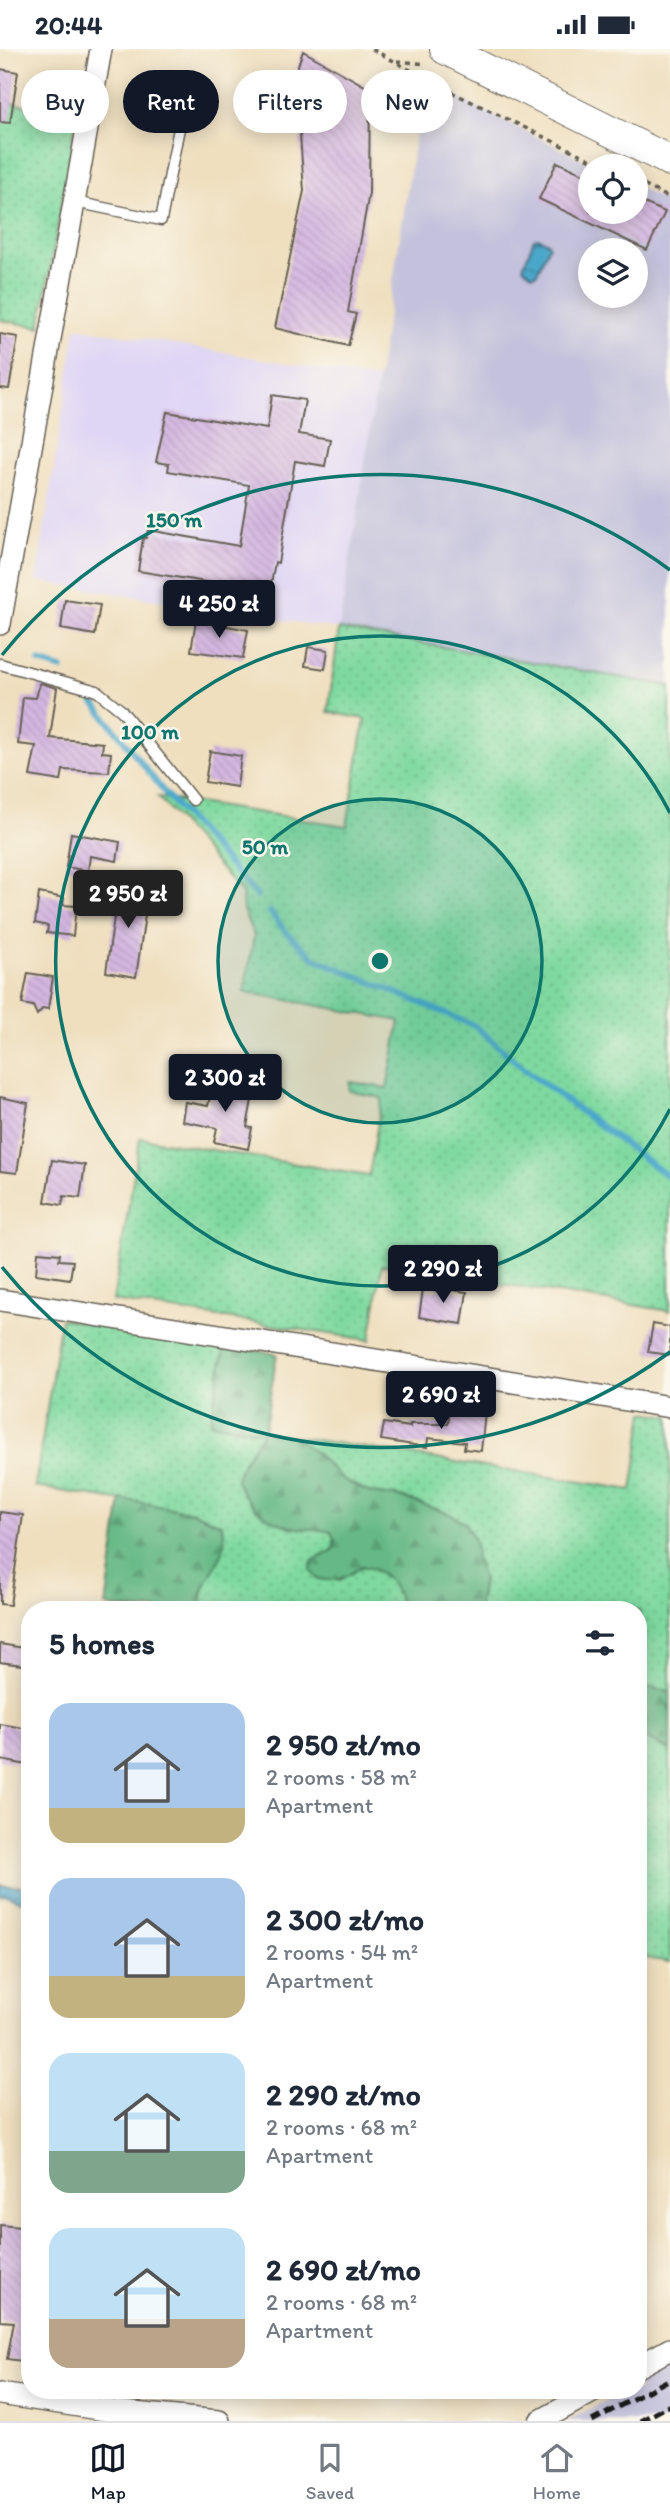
<!DOCTYPE html>
<meta charset="utf-8">
<style>
:root{--surface:#fff;--page:#f6f6f7;--text:#1f2937;--muted:#747a83;--line:#e0e1e3;--accent:#111827}
body{margin:0;font-family:Itim,sans-serif;background:var(--page);color:var(--text);height:100vh;display:flex;flex-direction:column;font-size:26px;white-space:nowrap}
*{box-sizing:border-box;margin:0}
p{font-size:23px;color:var(--muted)}
.icon{flex:none;width:38px;height:38px;fill:none;stroke:currentColor;stroke-width:2;stroke-linecap:round;stroke-linejoin:round}
.map{position:relative;flex:1;overflow:hidden}
.side{position:absolute;left:21px;top:1552px;width:626px;height:798px;display:flex;flex-direction:column;background:var(--surface);border-radius:28px;box-shadow:0 4px 18px #0003}
.side>*{flex:none}
.top-card{position:absolute;left:21px;top:21px;width:628px;height:63px;display:flex;gap:14px}
.controls{position:absolute;left:578px;top:105px;display:grid;gap:14px}
.controls a{display:grid;place-items:center;width:70px;height:70px;border-radius:50%;background:var(--surface);box-shadow:0 4px 18px #0003;font-size:35px}
.price{position:absolute;translate:-50% -60px;padding:0 16px;border-radius:7px;background:var(--accent);color:#fff;font-size:23px;line-height:46px;filter:drop-shadow(0 2px 4px #0008)}
.price::after{content:'';position:absolute;left:50%;top:42px;width:21px;height:16px;margin-left:-10px;background:inherit;clip-path:polygon(0 0,100% 0,50% 100%)}
.price.on{background:#222;color:#fff}
ul{padding:0;list-style:none}
li{display:flex;align-items:center;gap:21px;height:175px;padding:0 28px}
li span{display:grid;place-items:center;flex:none;width:196px;height:140px;border-radius:21px;color:#555}
li>.icon{margin-inline-start:auto}
span .icon{width:84px;height:84px;fill:#fffc;stroke-width:1}
li b{font-size:30px}
h2{display:flex;justify-content:space-between;align-items:center;height:84px;padding:0 28px;font-size:30px}
.tag{padding:0 24px;border-radius:32px;background:var(--surface);box-shadow:0 4px 18px #0003;font-size:24px;line-height:63px}
.tag.on{background:var(--accent);color:#fff}
.status{display:flex;justify-content:space-between;align-items:center;height:49px;padding:0 35px;background:var(--surface);direction:ltr}
.status svg{height:19px;fill:currentColor}
.tabs{display:flex;justify-content:space-around;align-items:center;height:98px;border-top:2px solid var(--line);background:var(--surface);font-size:19px;color:var(--muted)}
.tabs a{display:grid;justify-items:center;gap:4px}
.tabs .on{color:var(--accent)}
.map>svg:first-child{display:block}
</style>
<div class="status"><b>20:44</b><svg viewBox="0 0 49 12"><path d="M0 12V9h3v3zM5 12V6h3v6zM10 12V3h3v9zM15 12V0h3v12zM26 1h20v11H26zM47 4h2v5h-2z"/></svg></div>
<div class="map">
<svg width="670" height="2372" viewBox="0 0 670 2372">
<defs>
<pattern id="grass-dots" width="8" height="8" patternUnits="userSpaceOnUse" patternTransform="scale(1.75)"><rect width="8" height="8" fill="#7ed99f"/><path d="M2 2h.1M6 6h.1" fill="none" stroke="#6cba88" stroke-width="1.8" stroke-linecap="round"/></pattern>
<pattern id="forest-firs" width="22" height="20" patternUnits="userSpaceOnUse" patternTransform="scale(1.75)"><rect width="22" height="20" fill="#66b986"/><path d="M5 1l3.5 6h-7zM16 11l3.5 6h-7z" fill="#589e73"/></pattern>
<pattern id="water-ripples" width="26" height="14" patternUnits="userSpaceOnUse" patternTransform="scale(1.75)"><rect width="26" height="14" fill="#4ca7ca"/><path d="M2 4q2-2 4 0t4 0M15 11q2-2 4 0t4 0" fill="none" stroke="#3e87a3"/></pattern>
<pattern id="building-back-hatch" width="6" height="6" patternUnits="userSpaceOnUse" patternTransform="scale(1.75)"><rect width="6" height="6" fill="#d4b6e0"/><path d="M-1 5l2 2M0 0l6 6M5-1l2 2" fill="none" stroke="#b59cc0"/></pattern>
</defs>
<rect width="100%" height="100%" fill="#fbf7ec"/>
<filter id="ink" filterUnits="userSpaceOnUse"><feTurbulence type="fractalNoise" baseFrequency=".0143" numOctaves="2"/><feDisplacementMap in="SourceGraphic" scale="14" xChannelSelector="R" yChannelSelector="G"/><feConvolveMatrix kernelMatrix="1 2 1 2 8 2 1 2 1" color-interpolation-filters="sRGB"/></filter>
<filter id="wash" filterUnits="userSpaceOnUse"><feTurbulence type="fractalNoise" baseFrequency=".00686" numOctaves="4" result="noise"/><feDisplacementMap in="SourceGraphic" scale="28" xChannelSelector="R" yChannelSelector="G"/><feGaussianBlur stdDeviation="1.57" result="paint"/><feColorMatrix in="noise" values="0 0 0 0 0 0 0 0 0 0 0 0 0 0 0 0 0 1.4 0 .05"/><feComposite in="paint" operator="in"/></filter>
<g filter="url(#wash)">
<rect width="100%" height="100%" fill="#efdfbf"/>
<path fill="#dfd5f5" d="M76,278L378,330L339,580L36,532Z"/>
<path fill="#c3c1db" fill-rule="evenodd" d="M424,32L596,117H590V163H635V137L670,154V637L339,580ZM590,201H635V247H590Z
M670,2316V2372H567L623,2342H639V2333Z"/>
<path fill="url(#grass-dots)" stroke="#4d7a5e" stroke-width="2" d="M0,52L77,65L40,278L0,271Z
M339,580L670,637V1262L382,1216L370,1291L113,1252L140,1089L369,1127L382,1049L349,1042L350,1033L387,1039L400,972L244,943L254,887L243,861L242,844L158,748L347,777L365,670L328,663Z
M61,1270L225,1296L264,1383L243,1413L303,1479H319L331,1483C338,1497 335,1503 320,1507L339,1532L362,1517C387,1521 397,1538 402,1561H203C194,1527 236,1513 221,1475L193,1463L35,1438Z
M644,1363L670,1367V1642L639,1637V1561H478L483,1530L476,1511L450,1465L401,1448L371,1444L361,1440L341,1429L316,1404L291,1387L632,1441Z
M639,1686L670,1701V1913L639,1908Z"/>
<path fill="url(#forest-firs)" stroke="#416a51" stroke-width="2" d="M225,1296L277,1305L264,1383L291,1387L300,1392L316,1404L341,1429L361,1440L371,1444L401,1448L450,1465L465,1474L475,1493L476,1511L483,1530L478,1561H402C397,1538 387,1521 362,1517C346,1528 336,1535 316,1529L311,1521L312,1512C327,1503 342,1505 331,1483C317,1479 302,1481 288,1477C266,1472 244,1452 236,1431L243,1413L263,1383L210,1374Z
M121,1450L193,1463L221,1475C236,1513 194,1527 203,1561H136L106,1557Z
M639,1637L670,1642V1701L639,1686Z"/>
<path fill="url(#water-ripples)" stroke="#346273" stroke-width="2" d="M538,189L548,194L549,197L537,224L533,226L523,218L534,190Z
M0,1836L26,1838L30,1842V1849L24,1853L6,1846L0,1847Z"/>
<g fill="none" stroke-linecap="round" stroke-linejoin="round">
<path stroke="#4ca7ca" stroke-width="6" d="M39,613L62,620
M91,650L165,744L257,847
M270,863L285,882L314,909L475,977L528,1023L670,1129"/>
</g>
<g id="blocks">
<path fill="url(#building-back-hatch)" d="M303,2L370,40L369,144L348,263L356,265L348,297L275,279L304,142L299,71L282,63Z
M0,20L18,23L10,74L0,73Z
M557,113L590,128V163H635V150L665,163L647,201L539,150Z
M0,285L18,288L9,340L0,339Z
M272,346L305,351L299,385L330,390L325,417L295,412L278,514L275,513L270,541L243,536V539L138,522L143,489H146L148,481L239,497L249,436L168,422L169,415L156,413L167,363L267,380Z
M65,551L100,556L95,586L61,580Z
M196,571L248,581L243,609L191,602Z
M308,598L328,601L325,620L305,617Z
M40,634L57,639L50,689L103,694L102,703L111,704L109,723L63,721L61,732L30,727L36,697L18,695L23,648L36,649Z
M210,702L241,707L237,738L205,733Z
M71,784L120,793L117,812L90,807L88,822L66,818Z
M119,834L149,839L136,928L106,923Z
M39,844L64,849L63,856L76,857L73,887L47,884L48,877L35,874Z
M28,924L53,928L48,960L43,959L37,966L33,957L22,955Z
M213,1033L254,1040L247,1078L252,1079L248,1100L214,1093L217,1079L182,1072L185,1053L208,1057Z
M0,1048L28,1054L17,1124L0,1122Z
M52,1111L85,1116L80,1149L64,1147L62,1156L45,1153Z
M38,1203L60,1205L59,1211L73,1212L70,1230L36,1225Z
M436,1239L467,1243L462,1275L419,1268L423,1240L436,1242Z
M653,1275L670,1278V1306L648,1303Z
M450,1359L485,1363L481,1402L464,1400L465,1393L428,1389L427,1398L381,1391L384,1374L410,1378V1375H448Z
M0,1463L23,1466L10,1556L0,1555Z
M0,1595L30,1600V1617L0,1613Z
M0,1675L30,1680L28,1716L0,1711Z
M0,2176L30,2179V2313L7,2310L14,2273L0,2272Z"/>
</g>
</g>
<g filter="url(#ink)">
<use href="#blocks" fill-opacity="0" stroke="#666055" stroke-width="2"/>
<g fill="none" stroke-linecap="round" stroke-linejoin="round">
<g stroke="#666055" stroke-width="13">
<path id="lane" d="M75,153L161,171L179,79
M0,615L97,642L122,662L193,751"/>
</g>
<g stroke="#666055" stroke-width="24">
<path id="street" d="M0,575L101,0
M0,1251L670,1358
M639,2317L670,2300
M0,2345L112,2362L219,2372
M540,2372L594,2342"/>
</g>
<g stroke="#666055" stroke-width="32">
<path id="secondary" d="M445,0L670,112"/>
</g>
<path stroke="#666055" stroke-width="3.5" stroke-dasharray="5 5" stroke-linecap="butt" d="M372,0L439,37L604,117
M397,12L426,15
M635,132L670,149"/>
<use href="#lane" stroke="#fff" stroke-width="10"/>
<use href="#street" stroke="#fff" stroke-width="21"/>
<use href="#secondary" stroke="#fff" stroke-width="30"/>
<path stroke="#1c1c1c" stroke-width="5" stroke-dasharray="10 5" stroke-linecap="butt" d="M592,2372L670,2330
M640,2372L670,2356"/>
</g>
</g>
<circle cx="380" cy="912" r="162" fill="#0f766e" fill-opacity=".12"/>
<g fill="none" stroke="#0f766e" stroke-width="3.5">
<circle cx="380" cy="912" r="162"/>
<path d="M670 1060A325 325 0 1 1 670 764"/>
<path d="M670 1303A487 487 0 0 1 2 1218M2 606A487 487 0 0 1 670 521"/>
</g>
<circle cx="380" cy="912" r="10" fill="#0f766e" stroke="#fbf7ec" stroke-width="3.5"/>
<g font-size="21" text-anchor="middle" font-weight="bold" fill="#0f766e" stroke="#fbf7ec" stroke-width="5" stroke-linejoin="round" paint-order="stroke">
<text x="174" y="478">150 m</text>
<text x="150" y="690">100 m</text>
<text x="265" y="805">50 m</text>
</g>
</svg>
<div class="controls">
<a><svg class="icon" aria-label="locate" viewBox="0 0 24 24"><circle cx="12" cy="12" r="6"/><path d="M12 2v4M12 18v4M2 12h4M18 12h4"/></svg></a>
<a><svg class="icon" aria-label="layers" viewBox="0 0 24 24"><path d="M12 4l9 5-9 5-9-5zM3 14l9 5 9-5"/></svg></a>
</div>
<b class="price" style="left:219px;top:591px">4 250 zł</b>
<b class="price on" style="left:128px;top:881px">2 950 zł</b>
<b class="price" style="left:225px;top:1065px">2 300 zł</b>
<b class="price" style="left:443px;top:1256px">2 290 zł</b>
<b class="price" style="left:441px;top:1382px">2 690 zł</b>
<div class="top-card">
<a class="tag">Buy</a>
<a class="tag on">Rent</a>
<a class="tag">Filters</a>
<a class="tag">New</a>
</div>
<section class="side">
<h2>5 homes<svg class="icon" aria-label="filters" viewBox="0 0 24 24"><path d="M4 7h16M4 17h16"/><circle cx="9" cy="7" r="2"/><circle cx="15" cy="17" r="2"/></svg></h2>
<ul>
<li><span style="background:linear-gradient(#a9c7e8 75%,#c2b280 0)"><svg class="icon" aria-label="home" viewBox="0 0 24 24"><path d="M3 11l9-7 9 7M6 9v11h12V9"/></svg></span><div><b>2 950 zł/mo</b><p>2 rooms · 58 m²</p><p>Apartment</p></div></li>
<li><span style="background:linear-gradient(#a9c7e8 70%,#c2b280 0)"><svg class="icon" aria-label="home" viewBox="0 0 24 24"><path d="M3 11l9-7 9 7M6 9v11h12V9"/></svg></span><div><b>2 300 zł/mo</b><p>2 rooms · 54 m²</p><p>Apartment</p></div></li>
<li><span style="background:linear-gradient(#bfe0f5 70%,#7fa58c 0)"><svg class="icon" aria-label="home" viewBox="0 0 24 24"><path d="M3 11l9-7 9 7M6 9v11h12V9"/></svg></span><div><b>2 290 zł/mo</b><p>2 rooms · 68 m²</p><p>Apartment</p></div></li>
<li><span style="background:linear-gradient(#bfe0f5 65%,#b9a48a 0)"><svg class="icon" aria-label="home" viewBox="0 0 24 24"><path d="M3 11l9-7 9 7M6 9v11h12V9"/></svg></span><div><b>2 690 zł/mo</b><p>2 rooms · 68 m²</p><p>Apartment</p></div></li>
</ul>
</section>
</div>
<nav class="tabs">
<a class="on"><svg class="icon" aria-label="map" viewBox="0 0 24 24"><path d="M3 6l6-2 6 2 6-2v14l-6 2-6-2-6 2zM9 4v14M15 6v14"/></svg>Map</a>
<a><svg class="icon" aria-label="saved" viewBox="0 0 24 24"><path d="M7 4h10v16l-5-4-5 4z"/></svg>Saved</a>
<a><svg class="icon" aria-label="home" viewBox="0 0 24 24"><path d="M3 11l9-7 9 7M6 9v11h12V9"/></svg>Home</a>
</nav>
